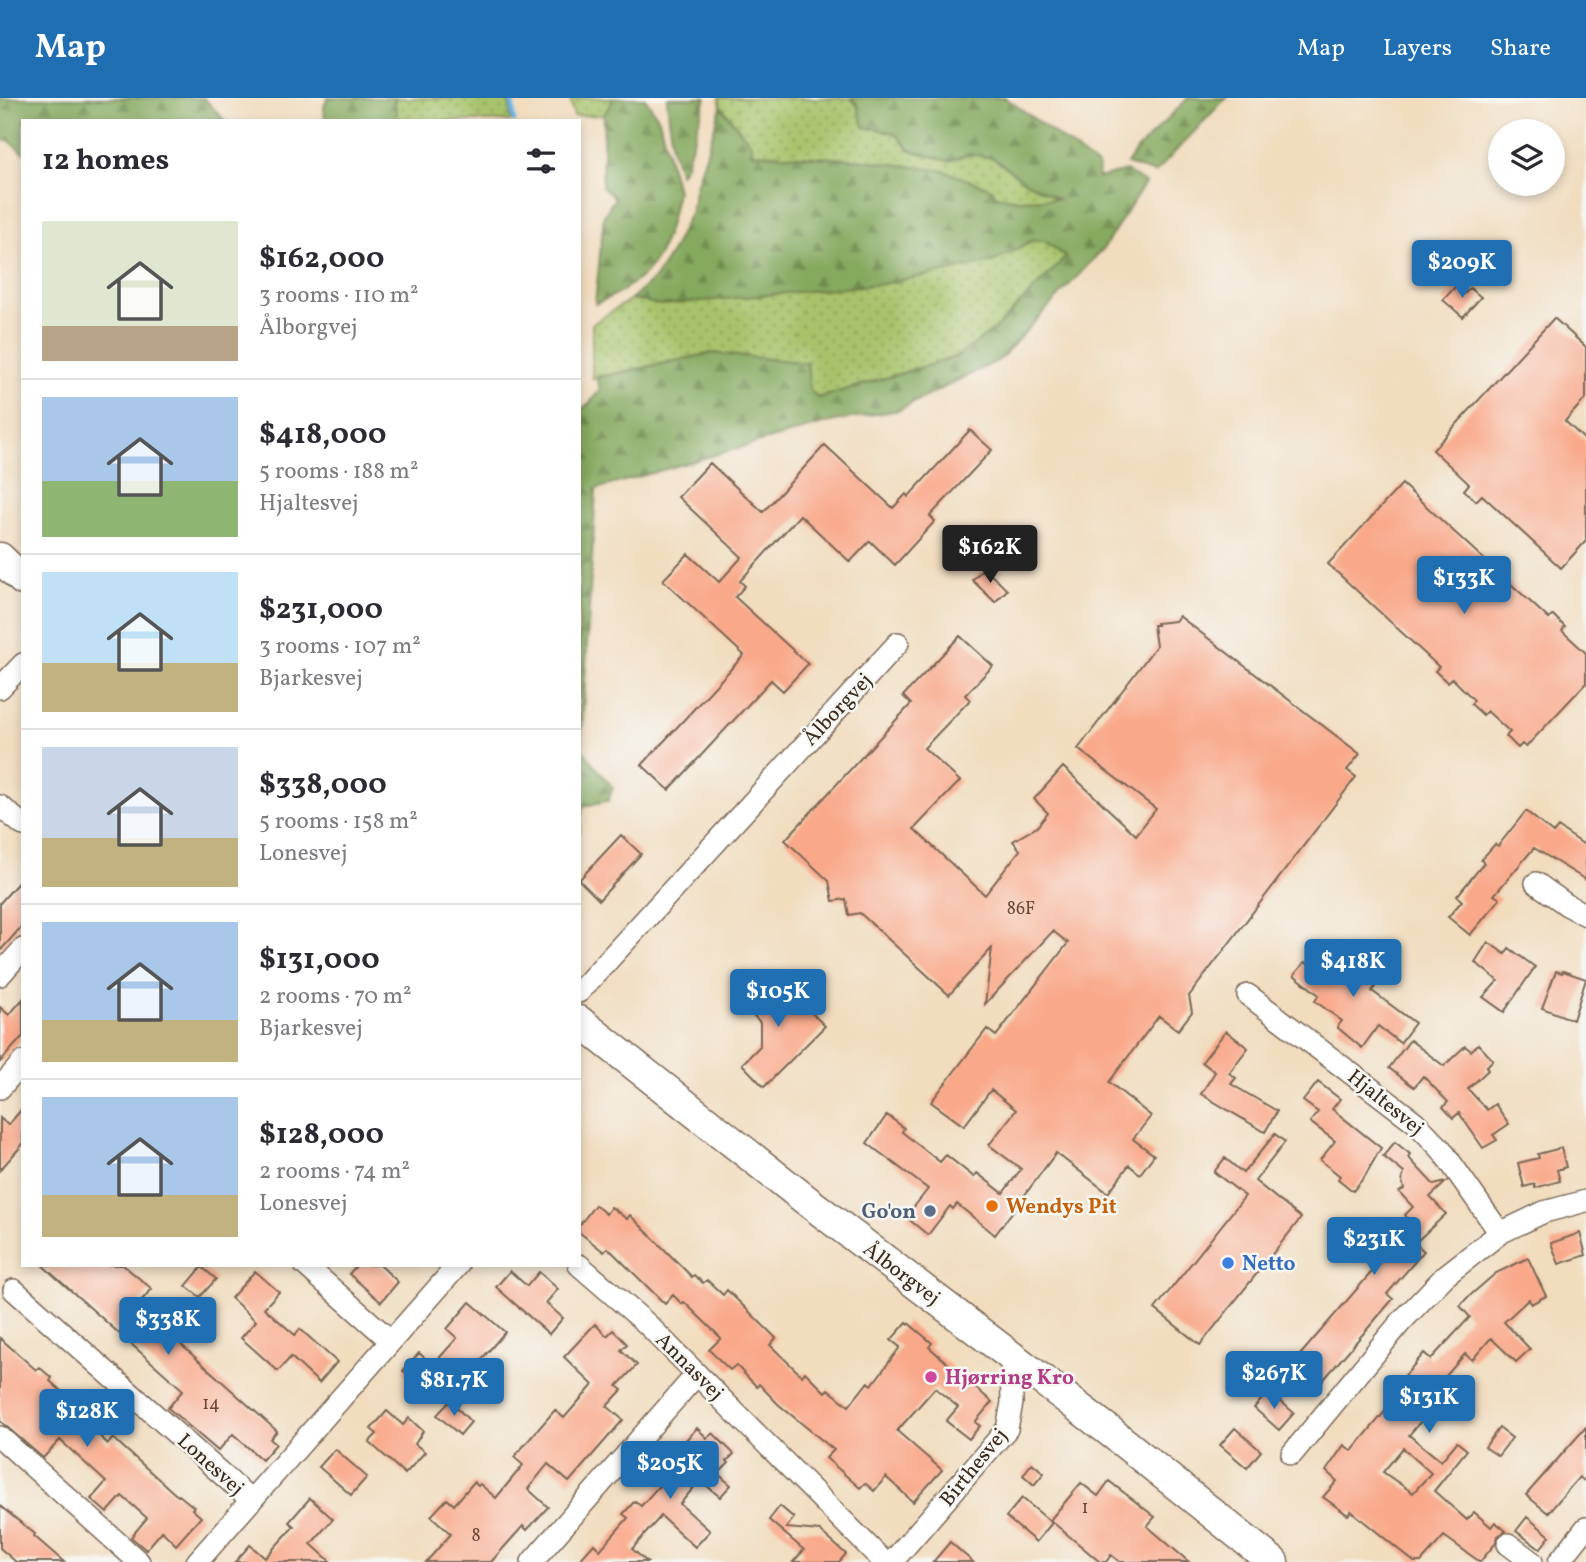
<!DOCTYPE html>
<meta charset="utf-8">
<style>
:root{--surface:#fff;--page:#f2f2f3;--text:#2b2b33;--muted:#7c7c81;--line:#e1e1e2;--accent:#1f6fb2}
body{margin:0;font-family:Vollkorn,serif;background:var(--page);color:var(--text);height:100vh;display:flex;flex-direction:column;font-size:26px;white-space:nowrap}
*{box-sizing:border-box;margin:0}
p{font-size:23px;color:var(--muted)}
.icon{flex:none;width:38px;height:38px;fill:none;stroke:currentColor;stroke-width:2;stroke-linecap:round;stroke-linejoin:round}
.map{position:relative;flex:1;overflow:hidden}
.panel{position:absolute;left:21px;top:21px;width:560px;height:1148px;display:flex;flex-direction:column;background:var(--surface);border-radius:0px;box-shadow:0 4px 10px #0003}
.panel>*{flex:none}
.buttons{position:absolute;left:1488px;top:21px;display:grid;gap:14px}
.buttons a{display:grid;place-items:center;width:77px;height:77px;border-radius:50%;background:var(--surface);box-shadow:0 4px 10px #0003;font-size:35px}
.price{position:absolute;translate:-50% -60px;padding:0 16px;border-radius:7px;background:var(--accent);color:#fff;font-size:23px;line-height:46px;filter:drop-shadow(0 2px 4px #0008)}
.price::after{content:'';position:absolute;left:50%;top:42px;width:21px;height:16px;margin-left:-10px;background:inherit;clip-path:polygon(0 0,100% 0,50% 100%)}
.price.active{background:#222;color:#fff}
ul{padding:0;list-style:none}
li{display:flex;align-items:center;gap:21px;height:175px;padding:0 21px}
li+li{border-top:2px solid var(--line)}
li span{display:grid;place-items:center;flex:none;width:196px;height:140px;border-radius:0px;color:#555}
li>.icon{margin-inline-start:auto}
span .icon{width:84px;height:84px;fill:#fffc;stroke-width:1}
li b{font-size:30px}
h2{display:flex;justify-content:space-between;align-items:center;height:84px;padding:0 21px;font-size:30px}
header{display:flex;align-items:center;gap:42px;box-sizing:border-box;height:98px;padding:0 35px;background:var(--accent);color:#fff}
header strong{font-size:33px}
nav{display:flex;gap:38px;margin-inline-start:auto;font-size:24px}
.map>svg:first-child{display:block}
</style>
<header>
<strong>Map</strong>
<nav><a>Map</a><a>Layers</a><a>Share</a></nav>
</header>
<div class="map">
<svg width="1586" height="1464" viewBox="0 0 1586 1464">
<defs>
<pattern id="grass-dots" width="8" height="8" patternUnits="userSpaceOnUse" patternTransform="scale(1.75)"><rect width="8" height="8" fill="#a7c36a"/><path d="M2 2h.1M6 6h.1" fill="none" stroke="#899f57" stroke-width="1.8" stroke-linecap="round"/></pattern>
<pattern id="forest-firs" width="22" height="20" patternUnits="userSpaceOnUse" patternTransform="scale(1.75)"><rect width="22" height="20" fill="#85a95e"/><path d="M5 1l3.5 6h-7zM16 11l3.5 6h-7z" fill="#6e8a4d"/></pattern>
</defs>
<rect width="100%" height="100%" fill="#f6f6f2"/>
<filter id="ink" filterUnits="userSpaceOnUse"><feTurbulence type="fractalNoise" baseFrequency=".0143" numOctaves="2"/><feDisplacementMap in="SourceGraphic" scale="14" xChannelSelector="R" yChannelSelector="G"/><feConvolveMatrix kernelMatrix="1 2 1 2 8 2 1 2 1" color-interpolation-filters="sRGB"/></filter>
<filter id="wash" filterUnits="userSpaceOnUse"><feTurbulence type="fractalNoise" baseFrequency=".00686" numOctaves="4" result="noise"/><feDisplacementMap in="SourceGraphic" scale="28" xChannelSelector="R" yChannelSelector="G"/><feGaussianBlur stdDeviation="1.57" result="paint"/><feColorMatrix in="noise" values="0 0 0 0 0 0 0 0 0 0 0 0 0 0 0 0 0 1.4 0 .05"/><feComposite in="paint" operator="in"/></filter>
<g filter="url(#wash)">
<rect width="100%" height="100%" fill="#f1dcbe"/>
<path fill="url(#grass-dots)" stroke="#717644" stroke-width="2" d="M396,0H509L511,23H395L397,14L394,3Z
M570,0H614L604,17L574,18Z
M719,0H851L857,7L865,29L895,35L910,52L949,63L970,56L993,60L1026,84L1059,101L1018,102L995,98L863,62L750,55L752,47L721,9Z
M1031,143H1044L1067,159L995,231L956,259L817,300L810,292L807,265L712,255L592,280V226L631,201L661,206L882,186L993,164Z"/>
<path fill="url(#forest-firs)" stroke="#606a3e" stroke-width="2" d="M0,0H204L225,23H23V55L9,42L0,43Z
M328,0H396L394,3L397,14L395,23H325L324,8Z
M614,0H645L659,21L677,93L669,129L659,156L646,175L621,194L595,206L604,117L615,100L602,89L604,17Z
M667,0H706L686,66L680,76L672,51Z
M851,0H1006L1099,69L1098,80L1126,73L1145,85L1103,151L999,262L899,312L834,323L596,391L581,650L613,690L608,703L583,708L579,736V313L589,306L600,291L596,280L712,255L807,265L810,292L818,300L956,259L995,231L1066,159L1044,143H1031L993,164L882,186L661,207L631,201L655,180L672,153L691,113L696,88L721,9L752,47L751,55L863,62L944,73L992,91L996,98L1018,102L1058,101L1026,84L993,60L970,56L949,63L910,52L895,35L864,29L857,7Z
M1188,0H1226L1155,75L1127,66L1135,54Z"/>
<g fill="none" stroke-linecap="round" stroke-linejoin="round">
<path stroke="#6cb6e4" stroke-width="5" d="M512,0L514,23"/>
</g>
<g id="blocks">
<path fill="#f9a98a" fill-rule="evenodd" d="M1456,188L1464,196L1470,190L1481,199L1463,219L1443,202Z
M1554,220L1586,249V300L1565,323L1586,343V443L1561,470L1482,397L1476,403L1464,392L1469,386L1433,352Z
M970,332L992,352L930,418L935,423L895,467L870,443L850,464L800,417L740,483L745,488L735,499L808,566L783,593L771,582L669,692L642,667L744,557L663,482L688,456L719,484L742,459L678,399L710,365L763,414L825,347L893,410L906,396L908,399Z
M1402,386L1549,521L1553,517L1565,529L1562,533L1586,555V585L1526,649L1522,646L1518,650L1506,638L1510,634L1487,613L1483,617L1471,606L1474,602L1452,580L1448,585L1435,573L1439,569L1328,466Z
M984,470L1007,492L995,504L972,482Z
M1179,518L1360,656L1347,672L1356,679L1189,898L1192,914L1178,932L1159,918L1109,984L1151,1018L1133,1041L1154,1057L1140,1076L1129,1067L1108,1095L1056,1055L995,1137L957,1106L953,1111L950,1108L928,1137L906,1119L928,1091L867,1045L887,1017L904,1030L902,1034L940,1064L946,1057L974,1079L977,1075L1003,1095L1021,1071L989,1047L1016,1012L991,992L964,1028L931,1004L987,931L996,938L1068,845L1053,833L985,906L992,850L949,897L860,815L849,817L846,801L833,803L829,783L785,742L911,606L903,598L960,538L993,568L965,597L970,602L924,650L960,683L914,731L985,797L1020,752L1013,743L1037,729L1048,715L1034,701L1063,669L1136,737L1156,711L1078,651L1156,548L1153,527H1157L1156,525L1175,523Z
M1526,713L1553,735L1558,729L1586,748V782L1534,750L1494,797L1500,801L1470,837L1448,819L1462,803L1457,798L1484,765L1481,762L1495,746L1498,748Z
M621,737L641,756L599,802L579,782Z
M23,779V827L0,853V805Z
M1488,844L1505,856L1509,850L1535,869L1504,914L1483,899L1498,883L1475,864Z
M1327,850L1359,874L1362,870L1379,883L1372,893L1415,925L1400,945L1378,928L1362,950L1337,929L1342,923L1315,903L1319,897L1294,877L1305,864L1312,869Z
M1556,873L1562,875L1563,873L1586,881L1573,922L1542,910Z
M775,879L825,928L764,989L742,966L760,948V924L740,904L762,881L768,887Z
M23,901V938L0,964V909L9,917Z
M1226,933L1248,950L1229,975L1236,980L1231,986L1277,1013L1265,1034L1201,996L1215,974L1202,964Z
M1410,942L1444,968L1465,948L1471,953L1478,946L1493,962L1486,969L1488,972L1468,991L1487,1012L1495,1006L1509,1026L1493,1037L1497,1042L1483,1050L1459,1015L1453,1020L1443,1009L1448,1004L1423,978L1414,989L1389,970Z
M1318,984L1340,1001L1332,1011L1381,1050L1365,1078L1353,1093L1338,1081L1340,1078L1320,1062L1335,1043L1310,1024L1318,1014L1303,1003Z
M23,1010V1046L0,1072V1020L8,1027Z
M1275,1036L1285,1044L1255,1083L1301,1120L1200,1247L1155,1211L1245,1098L1214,1074L1225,1060L1243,1075Z
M1395,1044L1410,1056L1408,1059L1434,1087L1446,1084L1430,1099L1446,1116L1415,1145L1424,1153L1387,1196L1393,1201L1313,1294L1287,1272L1382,1162L1368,1149L1380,1135L1388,1142L1407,1120L1405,1117L1413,1109L1399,1094L1404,1091L1402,1083L1404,1075L1383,1058Z
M1561,1050L1566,1069L1557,1072L1560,1083L1535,1090V1086L1524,1089L1518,1065L1539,1060L1538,1056Z
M595,1107L606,1116L611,1109L627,1121L630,1117L692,1179L694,1177L703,1185L707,1182L723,1197L727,1192L776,1240L770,1247L802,1278L805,1274L825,1294L828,1291L849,1308L868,1284L872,1287L900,1249L891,1242L907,1224L932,1245L929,1249L992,1304L975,1324L980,1328L969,1341L946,1323L958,1309L935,1290L897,1333L942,1372L913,1404L886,1379L874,1393L865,1385L860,1390L826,1360L834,1352L778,1306L759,1286L757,1289L736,1267L730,1272L709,1252L721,1240L684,1204L682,1206L673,1197L665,1206L608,1150L604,1154L579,1134V1128Z
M1580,1135L1586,1157L1559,1166L1551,1145Z
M1528,1160L1546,1198L1531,1206L1529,1201L1504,1224L1530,1251L1516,1264L1491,1240L1472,1262L1465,1256L1445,1279L1453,1286L1409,1337L1441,1363L1457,1344L1467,1352L1434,1393L1467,1422L1474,1414L1491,1429L1495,1424L1506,1433L1498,1438L1495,1446L1480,1464L1444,1438L1421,1464H1414L1351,1413L1348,1417L1323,1399L1337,1383L1326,1373L1344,1347L1352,1353L1393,1304L1387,1299L1424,1255L1431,1261L1470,1219L1460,1208L1466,1201L1496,1175ZM1403,1350L1431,1375L1413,1395L1383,1374Z
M42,1167H123L152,1191L137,1207L277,1333L270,1341L276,1346L262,1362L233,1336L218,1353L168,1310L183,1292Z
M357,1167H380L398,1184L381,1204L349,1176Z
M202,1169L216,1181L200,1199L186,1188Z
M255,1173L279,1194L264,1210L295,1237L300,1231L337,1264L319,1285L291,1259L278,1273L241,1240L256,1223L231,1200Z
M510,1173L527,1188L539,1174L558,1191L546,1205L563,1220L549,1236L496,1189Z
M470,1204L505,1234L475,1269L469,1263L435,1302L403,1273L419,1255L433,1267L457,1240L447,1231Z
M595,1226L607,1238L613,1232L627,1246L621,1252L637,1267L617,1288L622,1292L607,1308L623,1322L569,1384L548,1366L528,1391L548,1409L527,1432L523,1428L491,1464H426L451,1436L431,1418L447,1401L454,1407L474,1384L478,1388L480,1386L496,1400L523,1367L514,1359L555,1312L564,1320L593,1287L564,1259Z
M0,1240L36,1272L39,1269L52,1280L50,1283L90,1319L91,1330L108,1346L113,1340L174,1395L178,1398L179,1397L194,1409L192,1411L201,1419L176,1447L162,1433L146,1452L131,1439L147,1420L122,1398L107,1415L91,1401L106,1384L60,1342L43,1360L0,1323Z
M1269,1293L1294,1315L1279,1332L1254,1310Z
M450,1303L471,1324L460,1337L437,1317Z
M387,1313L403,1327L409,1320L423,1333L415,1346L425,1354L405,1376L369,1344L377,1336L371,1331Z
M1586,1329V1384L1579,1379L1548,1415L1526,1397Z
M697,1330L707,1340L713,1335L734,1356L727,1363L729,1365L718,1376L731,1387L720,1399L700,1382L680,1406L710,1433L695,1449L661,1418L632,1451L647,1464H578L594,1446L600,1452L628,1420L623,1416L635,1403L641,1408L689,1354L681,1347Z
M1235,1330L1261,1353L1247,1370L1220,1347Z
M1499,1330L1512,1340L1498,1358L1485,1349Z
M335,1351L367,1379L351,1397L319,1369Z
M1032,1365L1044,1375L1034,1387L1023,1377Z
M1109,1383L1155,1419L1147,1428L1189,1464H1120L1111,1457L1106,1464H1100L1050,1422L1081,1385L1098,1398Z
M310,1400L333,1421L311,1446L331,1464H235L250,1447L265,1460L294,1428L289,1424Z
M1022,1400L1052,1425L1036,1444L1006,1419Z
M0,1408L35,1436L34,1438L64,1464H16L0,1450Z
M780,1408L794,1420L786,1430L820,1433L846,1456L839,1464H793L804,1452L769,1422Z
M1527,1419L1550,1438L1540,1451L1516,1433Z
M950,1444L973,1464H933Z"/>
</g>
</g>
<g filter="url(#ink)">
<use href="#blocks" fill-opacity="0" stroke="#7b6856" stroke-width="2"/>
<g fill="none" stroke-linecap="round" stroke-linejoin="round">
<g stroke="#7b6856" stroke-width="24">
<path id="street" d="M0,590L23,566
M0,708L23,727
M1536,785L1567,807L1586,817
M0,877L23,851
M579,894L898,545
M1248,897L1415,1024L1441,1051L1500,1135
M0,990L23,964
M305,1167L391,1243
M579,1167L647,1226L884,1464
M14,1192L251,1402
M0,1339L139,1464
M1292,1356L1400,1225L1445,1178L1500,1135L1544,1114L1586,1103
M1508,1446L1532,1464
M197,1464L458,1167
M532,1464L697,1276
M892,1464L1007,1331L1012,1305L1011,1257
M1559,1464L1586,1430"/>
</g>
<g stroke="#7b6856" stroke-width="33">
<path id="secondary" d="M0,460L23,482
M579,923L806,1102L1112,1335L1273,1464"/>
</g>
<use href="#street" stroke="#fff" stroke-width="21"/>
<use href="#secondary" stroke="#fff" stroke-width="30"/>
</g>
</g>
<circle fill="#e8710a" stroke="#f6f6f2" stroke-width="2.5" cx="992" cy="1108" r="7"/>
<circle fill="#5c6f8a" stroke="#f6f6f2" stroke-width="2.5" cx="930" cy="1113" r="7"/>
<circle fill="#3f7fe0" stroke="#f6f6f2" stroke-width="2.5" cx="1228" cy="1165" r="7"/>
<circle fill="#d1479c" stroke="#f6f6f2" stroke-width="2.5" cx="931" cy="1279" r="7"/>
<g text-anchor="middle" stroke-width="5" stroke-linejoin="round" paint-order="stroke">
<g font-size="18" fill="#6a4a39">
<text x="1021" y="816">86F</text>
<text x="211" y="1311">14</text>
<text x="1085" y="1415">1</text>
<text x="476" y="1443">8</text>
</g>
<g font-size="21" fill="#3b2a1e" stroke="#f6f6f2">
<text transform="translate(837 611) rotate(-47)" y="7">Ålborgvej</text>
<text transform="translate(1386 1004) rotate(39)" y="7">Hjaltesvej</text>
<text transform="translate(902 1175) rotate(37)" y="7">Ålborgvej</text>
<text transform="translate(690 1268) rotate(45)" y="7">Annasvej</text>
<text transform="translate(211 1366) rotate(42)" y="7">Lonesvej</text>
<text transform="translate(973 1369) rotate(-51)" y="7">Birthesvej</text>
</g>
<g font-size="21" font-weight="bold" fill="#c56008" stroke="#f6f6f2" text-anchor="start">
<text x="1006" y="1115">Wendys Pit</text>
</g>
<g font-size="21" font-weight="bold" fill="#4e5e75" stroke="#f6f6f2" text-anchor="end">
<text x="916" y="1120">Go'on</text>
</g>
<g font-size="21" font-weight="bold" fill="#366cbe" stroke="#f6f6f2" text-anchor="start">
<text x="1242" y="1172">Netto</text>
</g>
<g font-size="21" font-weight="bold" fill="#b23c85" stroke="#f6f6f2" text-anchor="start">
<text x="945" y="1286">Hjørring Kro</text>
</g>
</g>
</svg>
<div class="buttons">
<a><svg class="icon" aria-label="layers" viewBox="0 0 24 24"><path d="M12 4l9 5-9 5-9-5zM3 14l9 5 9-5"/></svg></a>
</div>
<b class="price" style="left:1462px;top:202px">$209K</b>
<b class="price active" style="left:990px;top:487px">$162K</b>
<b class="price" style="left:1464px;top:518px">$133K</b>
<b class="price" style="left:1353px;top:901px">$418K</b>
<b class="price" style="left:778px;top:931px">$105K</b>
<b class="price" style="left:1374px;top:1179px">$231K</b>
<b class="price" style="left:168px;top:1259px">$338K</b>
<b class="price" style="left:1274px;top:1313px">$267K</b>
<b class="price" style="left:454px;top:1320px">$81.7K</b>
<b class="price" style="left:1429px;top:1337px">$131K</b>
<b class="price" style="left:87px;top:1351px">$128K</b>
<b class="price" style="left:670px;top:1403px">$205K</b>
<section class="panel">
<h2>12 homes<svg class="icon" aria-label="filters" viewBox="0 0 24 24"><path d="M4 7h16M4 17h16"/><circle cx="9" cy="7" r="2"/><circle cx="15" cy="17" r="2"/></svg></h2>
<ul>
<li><span style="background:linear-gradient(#dfe7d0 75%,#b9a48a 0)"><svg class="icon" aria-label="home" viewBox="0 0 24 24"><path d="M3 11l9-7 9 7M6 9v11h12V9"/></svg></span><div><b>$162,000</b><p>3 rooms · 110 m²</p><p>Ålborgvej</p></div></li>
<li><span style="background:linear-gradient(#a9c7e8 60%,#8fb573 0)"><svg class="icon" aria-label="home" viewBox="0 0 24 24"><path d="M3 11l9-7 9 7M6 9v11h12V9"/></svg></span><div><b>$418,000</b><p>5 rooms · 188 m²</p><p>Hjaltesvej</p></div></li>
<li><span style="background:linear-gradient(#bfe0f5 65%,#c2b280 0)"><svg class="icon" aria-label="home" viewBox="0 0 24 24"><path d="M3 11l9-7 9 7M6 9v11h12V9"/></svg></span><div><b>$231,000</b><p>3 rooms · 107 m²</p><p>Bjarkesvej</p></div></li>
<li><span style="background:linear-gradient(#c9d6e8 65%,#c2b280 0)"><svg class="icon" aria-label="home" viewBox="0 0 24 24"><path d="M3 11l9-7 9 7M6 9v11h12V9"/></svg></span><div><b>$338,000</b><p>5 rooms · 158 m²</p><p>Lonesvej</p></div></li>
<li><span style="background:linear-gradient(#a9c7e8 70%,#c2b280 0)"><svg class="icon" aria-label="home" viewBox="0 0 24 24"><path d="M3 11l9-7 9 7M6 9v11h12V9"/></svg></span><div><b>$131,000</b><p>2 rooms · 70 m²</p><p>Bjarkesvej</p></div></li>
<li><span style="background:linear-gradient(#a9c7e8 70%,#c2b280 0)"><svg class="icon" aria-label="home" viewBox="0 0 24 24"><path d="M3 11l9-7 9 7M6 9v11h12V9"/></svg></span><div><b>$128,000</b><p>2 rooms · 74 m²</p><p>Lonesvej</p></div></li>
</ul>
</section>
</div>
